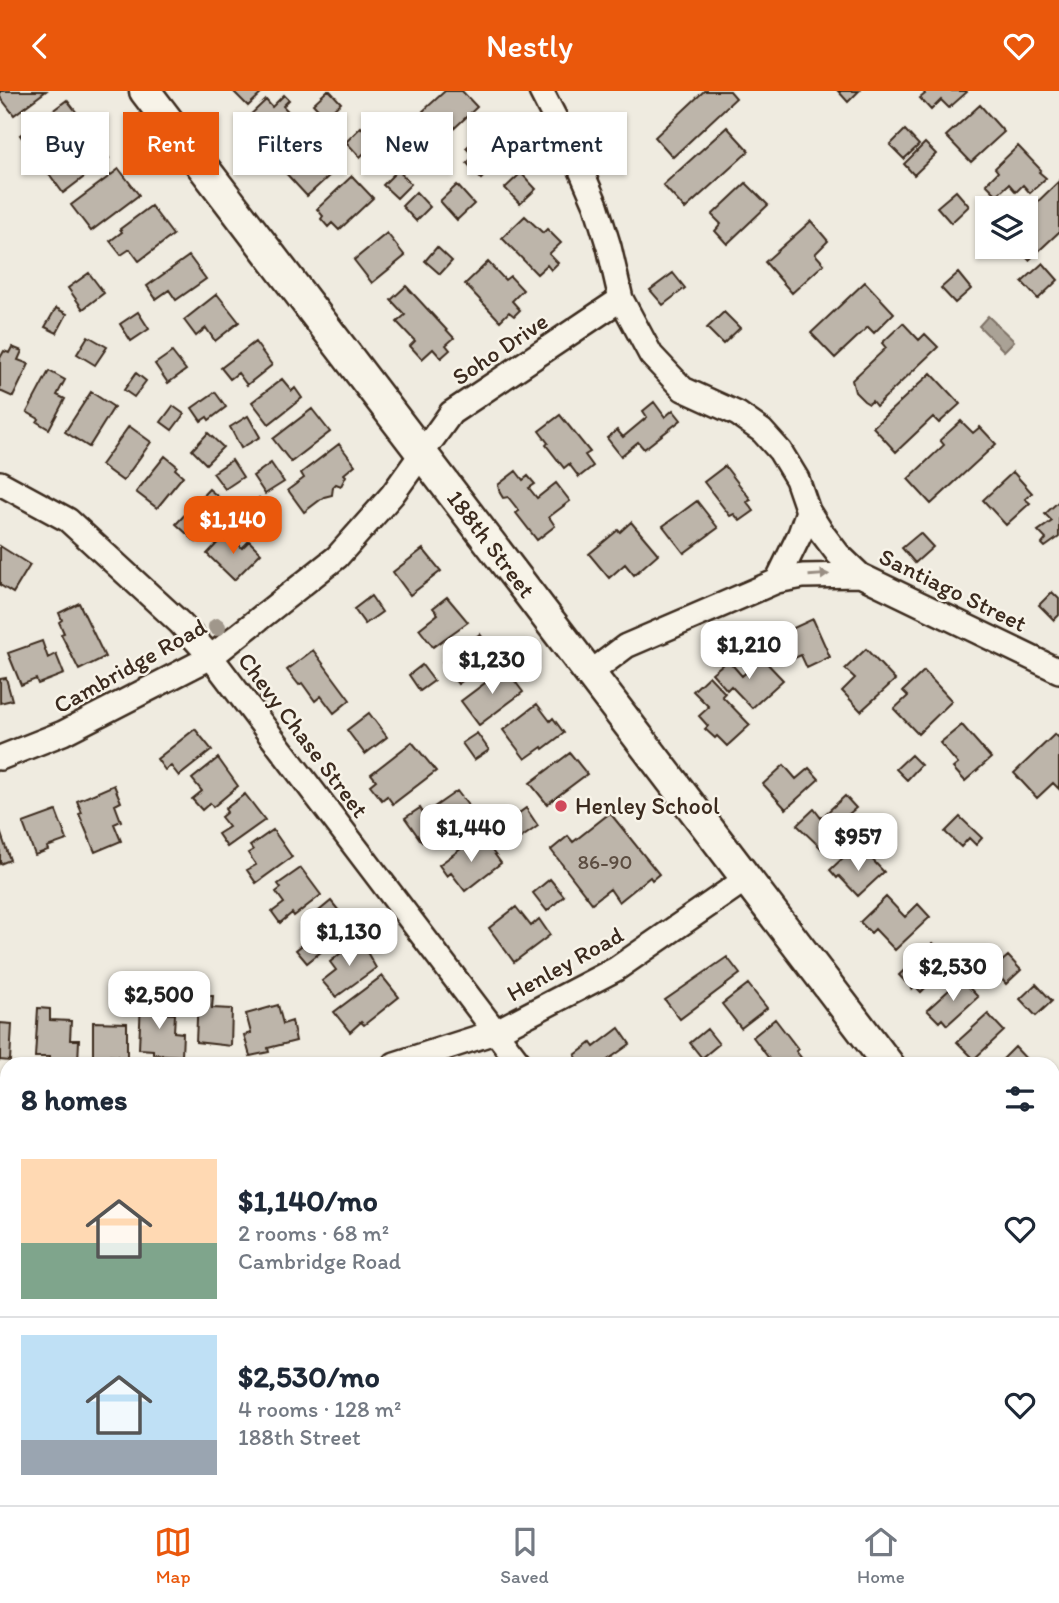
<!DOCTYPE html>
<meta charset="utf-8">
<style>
:root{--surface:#fff;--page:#f2f2f3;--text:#1f2937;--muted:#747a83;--line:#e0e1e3;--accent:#ea580c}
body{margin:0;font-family:Itim,sans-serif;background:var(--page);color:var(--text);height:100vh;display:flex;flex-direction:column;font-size:26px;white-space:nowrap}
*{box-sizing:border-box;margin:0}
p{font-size:23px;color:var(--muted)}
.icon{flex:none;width:38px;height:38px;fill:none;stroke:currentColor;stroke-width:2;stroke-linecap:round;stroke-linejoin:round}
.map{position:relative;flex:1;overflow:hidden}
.side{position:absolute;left:0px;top:966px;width:1060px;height:448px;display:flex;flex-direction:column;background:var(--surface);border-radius:21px 21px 0 0;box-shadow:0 2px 5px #0004}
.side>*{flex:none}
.guide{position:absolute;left:21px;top:21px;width:700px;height:63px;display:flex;gap:14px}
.controls{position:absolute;left:975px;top:105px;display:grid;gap:14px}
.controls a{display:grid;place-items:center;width:63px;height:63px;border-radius:0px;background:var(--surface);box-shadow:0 2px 5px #0004;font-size:35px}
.price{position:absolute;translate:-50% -60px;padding:0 16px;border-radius:14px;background:#fff;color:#222;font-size:23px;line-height:46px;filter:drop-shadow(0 2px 4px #0008)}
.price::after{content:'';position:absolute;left:50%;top:42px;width:21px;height:16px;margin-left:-10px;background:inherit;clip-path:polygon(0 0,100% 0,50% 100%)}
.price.on{background:var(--accent);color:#fff}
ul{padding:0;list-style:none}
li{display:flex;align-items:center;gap:21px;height:175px;padding:0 21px}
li+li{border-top:2px solid var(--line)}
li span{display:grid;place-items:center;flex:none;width:196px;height:140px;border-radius:0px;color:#555}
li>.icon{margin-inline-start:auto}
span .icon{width:84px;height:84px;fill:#fffc;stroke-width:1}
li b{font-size:30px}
h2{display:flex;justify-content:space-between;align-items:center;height:84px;padding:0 21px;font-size:30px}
.pill{padding:0 24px;border-radius:0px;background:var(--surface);box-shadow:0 2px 5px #0004;font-size:24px;line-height:63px}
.pill.on{background:var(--accent);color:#fff}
header{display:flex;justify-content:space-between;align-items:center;height:91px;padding:0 21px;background:var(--accent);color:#fff;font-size:32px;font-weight:600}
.dock{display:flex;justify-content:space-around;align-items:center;height:98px;border-top:2px solid var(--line);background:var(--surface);font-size:19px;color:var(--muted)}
.dock a{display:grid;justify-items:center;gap:4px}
.dock .on{color:var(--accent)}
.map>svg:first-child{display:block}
</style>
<header><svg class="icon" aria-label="back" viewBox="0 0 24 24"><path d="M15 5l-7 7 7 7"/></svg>Nestly<svg class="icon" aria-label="heart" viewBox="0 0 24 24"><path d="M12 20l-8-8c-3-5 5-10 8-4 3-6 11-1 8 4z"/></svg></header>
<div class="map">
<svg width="1059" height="1414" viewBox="0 0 1059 1414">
<rect width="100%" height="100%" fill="#efebe0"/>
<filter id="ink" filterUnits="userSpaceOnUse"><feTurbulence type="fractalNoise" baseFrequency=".0143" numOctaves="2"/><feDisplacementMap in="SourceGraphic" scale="14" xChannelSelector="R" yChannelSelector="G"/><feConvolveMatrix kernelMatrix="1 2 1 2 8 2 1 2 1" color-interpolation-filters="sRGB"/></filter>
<g filter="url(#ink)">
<path fill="#aaa296" stroke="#7e7266" stroke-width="2" d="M988,225L1014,250L1004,260L979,235Z"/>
<path fill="#bdb5aa" stroke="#3b2a1e" stroke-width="2" d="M0,0H46L14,24L0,6Z
M233,0H264L248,15Z
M327,0H330L341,12L325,26L313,13Z
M445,0H462L477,16L446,45L423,20Z
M704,0H730L736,7L673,66L655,46Z
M838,0H859L848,11Z
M923,0H966L967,1L949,17L941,9L931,19L920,7L925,3Z
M284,4L289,9L283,15L302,35L275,60L245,29L266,9L272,16Z
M67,9L84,31L37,67L20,44Z
M980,14L1004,41L971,71L946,45Z
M361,36L376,51L360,66L346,51Z
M727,36L749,60L685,118L663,94Z
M488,37L513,64L491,84L488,81L481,88L467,72L474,65L466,57Z
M905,39L919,54L904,68L890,54Z
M93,45L109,67L63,102L47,80Z
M321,45L336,62L321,77L329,85L307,105L282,78Z
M925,52L936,63L914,84L904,73Z
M1018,55L1041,79L1039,81L1046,87L1030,102L1023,94L1016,101L1009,93L997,104L986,93L998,81L995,77Z
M119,78L139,104L91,140L71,114Z
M398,79L411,93L397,107L383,94Z
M521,82L536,98L520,113L505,97Z
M352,85L373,107L339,139L332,132L328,136L321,128L323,125L317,118Z
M1059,90V141L1029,169L1017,156H1026V122Z
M746,92L768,114L727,153L715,140L721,133L712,124Z
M457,94L474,113L457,129L440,110Z
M956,100L969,115L951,132L937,116Z
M416,101L430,116L416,130L402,115Z
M151,115L173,144L139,170L130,158L121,164L110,150L122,141L120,138Z
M525,125L543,142L547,138L561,152L549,163L558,172L551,179L547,174L537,183L502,147Z
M811,130L828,150L815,163L824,173L792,202L765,171Z
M387,142L405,165L372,192L354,169Z
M437,156L452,170L440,183L425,170Z
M189,165L206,188L176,209L169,199L156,208L147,195Z
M488,171L505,189L510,185L523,199L512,210L520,219L514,225L509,221L500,230L465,193Z
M1043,172L1058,189L1038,208L1022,191Z
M89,182L104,202L83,218L68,197Z
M673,182L685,197L663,214L650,199Z
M958,182L971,198L955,212L941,197Z
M865,191L894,222L874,242L868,236L835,267L811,242Z
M406,195L454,247L446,254L450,259L441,267L433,258L422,268L410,255L415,250L397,231L405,224L391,209Z
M217,203L239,231L215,250L206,237L196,245L184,229Z
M56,217L67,223L57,242L45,236Z
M138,221L149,238L131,250L120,233Z
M724,221L740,237L723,253L707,237Z
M903,232L919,249L925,243L938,256L876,315L872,310L869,313L864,310L855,301L852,289L886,257L882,252Z
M88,245L107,256L95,274L77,263Z
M255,251L272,274L247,294L238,282L230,288L221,277Z
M12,256L22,260L18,269L29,273L13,306L0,300V267L4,260L9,262Z
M172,261L186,279L168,292L155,273Z
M49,280L65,289L57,304L65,308L49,338L37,331L39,328L27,321Z
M136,282L146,290L134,306L124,299Z
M931,282L960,313L939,332L933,326L896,361L873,336Z
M282,288L292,300L295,297L302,307L269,333L252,311Z
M91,301L114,316L89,356L65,341Z
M215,301L226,316L209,329L207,326L201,330L192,317Z
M654,311L665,326L673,319L681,329L644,358L638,351L621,365L607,347L617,339L623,346L647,326L643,320Z
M173,315L184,323L172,339L161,331Z
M312,318L330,341L291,371L273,348Z
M560,324L590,361L585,364L593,375L579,386L569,373L564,377L546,354L548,352L539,340Z
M248,325L260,346L241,357L230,336Z
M961,330L973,342L980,336L996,353L931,413L908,388L944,354L940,349Z
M129,335L151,351L123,390L101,374Z
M208,342L223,356L206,373L192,359Z
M339,353L355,374L344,383L346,385L341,395L336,393L333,396L332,404L324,406L304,421L288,399L304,387L301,382Z
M165,365L177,375L175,378L183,385L157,417L136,401Z
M232,369L243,386L225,398L213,382Z
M271,372L284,391L265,403L253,385Z
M725,375L751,409L747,411L754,420L740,430L734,423L730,425L704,391Z
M516,380L523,389L528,385L535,393L529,397L537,407L556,392L570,410L549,426L555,435L537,449L516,422L519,420L508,406L503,407L500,402L498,394Z
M1013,381L1032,402L1025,408L1030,412L1006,434L983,409Z
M209,398L229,415L196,451L176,433Z
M259,407L273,424L257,438L243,421Z
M697,410L718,437L684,462L663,435Z
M1059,410V446L1045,456L1042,453L1046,448L1038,440L1052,430L1045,423Z
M631,431L658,463L634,484L625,473L609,487L589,463L618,439L620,441Z
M227,442L242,457L249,450L261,462L234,489L207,463Z
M920,442L933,456L915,472L902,457Z
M0,455L30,474L13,502L0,494Z
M423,458L441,480L410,504L393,481Z
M1052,501L1059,508V524L1054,529L1039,514Z
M371,505L382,521L365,533L354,518Z
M447,506L468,531L433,556L419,538L438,523L433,517Z
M79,512L105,566L79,579L61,543L64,542L59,531L62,529L59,522Z
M813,528L830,566L807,577L801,564L788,570L776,545Z
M480,543L496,565L458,593L442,571Z
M42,550L48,567L56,563L64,583L38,593L36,588L21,594L8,562Z
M866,558L895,589L861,620L842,600L855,587L845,578Z
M313,559L350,609L334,622L321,605L315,610L302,592L299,594L287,579Z
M762,567L783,589L752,617L731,595L727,599L712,582L728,569L742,585Z
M422,574L434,590L420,600L409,584Z
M505,577L523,601L479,634L461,610Z
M924,580L952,610L918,643L894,618L908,605L903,600Z
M709,585L725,602L722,605L750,634L727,655L717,645L715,647L705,638L708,635L699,625L709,616L693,600Z
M6,587L12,609L0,612V588Z
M537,613L550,630L553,627L564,642L543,658L542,656L525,668L503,639Z
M369,622L387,646L365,663L347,639Z
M962,634L991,667L965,690L953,677L958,673L940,652Z
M195,638L212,659L179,685L171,675L165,679L157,668Z
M477,642L489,659L474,669L462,652Z
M1055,643L1059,647V698L1053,692L1037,707L1014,682Z
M412,651L436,680L393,713L387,705L382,709L370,694L376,689L371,683Z
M570,662L587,683L547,713L530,692Z
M911,664L921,674L907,689L896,678Z
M218,667L238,695L213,716L210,712L202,719L192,708L202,700L192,688Z
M784,674L796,688L809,677L819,688L786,718L763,693Z
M114,694L121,711L115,714L121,730L114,733L121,750L95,761L79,723L82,722L77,710Z
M457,700L470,717L422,751L405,727L420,717L424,723Z
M245,703L265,729L227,756L218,743L229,736L221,726L227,721L225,718Z
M845,705L856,717L843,728L851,737L825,761L797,734L814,718L821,727Z
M526,717L538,735L521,747L508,730Z
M496,718L509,734L492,747L479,731Z
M56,720L67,749L47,756L48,759L35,764L23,732Z
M610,722L659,783L652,789L650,786L619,811L610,798L592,812L551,759L568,745L573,751Z
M960,726L982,747L976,754L969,747L961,756L945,741Z
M273,739L292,766L256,792L247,779L256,774L248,762L253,759L250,755Z
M0,740L10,769L0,773Z
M482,746L501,772L465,800L451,782L447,785L439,774L469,752L471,755Z
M866,762L884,781L858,805L839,785L837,787L830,779L847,763L855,772Z
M301,777L321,804L294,825L292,822L280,832L272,821L284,812L276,801L281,797L278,793Z
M550,788L564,805L547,820L533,802Z
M886,806L905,826L918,813L930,826L895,859L875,838L871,842L860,831Z
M331,810L352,836L307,872L296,859L312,846L302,834Z
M516,816L531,835L539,828L550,844L514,871L489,837Z
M359,847L376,877L336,906L322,890L336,879L330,871Z
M933,852L952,871L921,901L915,895L912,898L899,884Z
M1008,865L1021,879L1006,893L993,878Z
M727,866L740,883L680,928L665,909Z
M382,885L399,906L364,934L361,931L350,941L334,921Z
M961,888L978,906L947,934L942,928L939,931L927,919Z
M748,893L767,917L741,937L722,913Z
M1036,893L1052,910L1036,925L1020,908Z
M198,905H213L212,917L232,918L231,955L196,951Z
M141,909L157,910L156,922L175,923L174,941L183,942L182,965L153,963V959L139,958Z
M278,914L283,933L292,930L296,950L268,957L269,961L250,965L244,944L251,942L246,923Z
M38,917L50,918V929L71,930L70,949H79L78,971L50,970V966H35Z
M988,923L1004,940L974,968L957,951Z
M775,928L798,958L796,960L803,969L797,973H773L753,946Z
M93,931L127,932V971L117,970V965L93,964Z
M0,932L12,933L10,970L0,969Z
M619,937L630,953L602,973H581L575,964L591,952L594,956Z
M707,938L719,953L702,967L690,952Z
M1015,956L1031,973H998Z
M1054,1024L1059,1030V1039L1054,1044Z
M1058,1063L1059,1099L1057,1097L1054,1100V1067Z
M0,1093H6L7,1098V1141H0Z
M2,1237L7,1238V1282L0,1280V1245Z
M1059,1340V1360L1054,1351V1343Z
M1054,1351L1059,1360V1394L1057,1395L1054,1391Z
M300,1407H354L351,1414H313Z
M393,1407H413L409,1414H389Z
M699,1407H720L725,1414H692Z
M736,1407H770L760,1414H740Z
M962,1407H1005L995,1414H967Z"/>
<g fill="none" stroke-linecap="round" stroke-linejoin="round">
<g stroke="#3b2a1e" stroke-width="28">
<path id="minor" d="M541,0L577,70L596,114L609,156L621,208L651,264L683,298L738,323L762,340L780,360L797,388L808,420L822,442L838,463L860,484L1059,580
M0,392L68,429L180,532L211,566L520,973
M777,490L800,443L808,420
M589,583L626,555L777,490L803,485L860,484
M0,667L63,642L211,566L337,466L392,404L451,322L621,208
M395,973L495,941L616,878L746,788
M0,1026H7
M1054,1267L1059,1263
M0,1352L7,1354
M153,1407L169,1414
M846,1414L856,1407"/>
</g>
<g stroke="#3b2a1e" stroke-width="35">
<g id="tertiary">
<path id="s1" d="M145,0L888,973"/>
<path d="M1054,1188L1059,1196"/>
</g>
</g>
<use href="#minor" stroke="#f7f3e8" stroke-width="23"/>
<use href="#tertiary" stroke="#f7f3e8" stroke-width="30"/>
</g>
<circle fill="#a0978b" cx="217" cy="536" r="9"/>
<defs><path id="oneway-solid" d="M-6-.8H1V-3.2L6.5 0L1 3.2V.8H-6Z" transform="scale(1.75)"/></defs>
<use fill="#998e83" href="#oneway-solid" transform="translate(819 484) rotate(-4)"/>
</g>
<circle fill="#d1495b" stroke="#f7f3e8" stroke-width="2.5" cx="561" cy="715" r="7"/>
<g text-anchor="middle" stroke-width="5" stroke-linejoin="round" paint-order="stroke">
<g font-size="21" fill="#5c4d41">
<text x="605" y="778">86-90</text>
</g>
<g font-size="24" fill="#3b2a1e" stroke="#f7f3e8">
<text transform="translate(500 258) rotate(-34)" y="8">Soho Drive</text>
<text dy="8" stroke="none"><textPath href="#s1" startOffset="570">188th Street</textPath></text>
<text transform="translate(953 499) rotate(26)" y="8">Santiago Street</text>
<text transform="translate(130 575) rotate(-29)" y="8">Cambridge Road</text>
<text transform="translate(303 644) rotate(53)" y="8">Chevy Chase Street</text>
<text transform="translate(565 873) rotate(-29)" y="8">Henley Road</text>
</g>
<g font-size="24" fill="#3b2a1e" stroke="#f7f3e8" text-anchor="start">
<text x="575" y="723">Henley School</text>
</g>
</g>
</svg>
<div class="controls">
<a><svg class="icon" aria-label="layers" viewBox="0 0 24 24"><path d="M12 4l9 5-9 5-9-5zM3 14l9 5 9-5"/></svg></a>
</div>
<b class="price on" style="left:233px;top:465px">$1,140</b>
<b class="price" style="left:749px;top:590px">$1,210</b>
<b class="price" style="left:492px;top:605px">$1,230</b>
<b class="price" style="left:471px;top:773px">$1,440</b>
<b class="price" style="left:858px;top:782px">$957</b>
<b class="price" style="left:349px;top:877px">$1,130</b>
<b class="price" style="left:953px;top:912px">$2,530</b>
<b class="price" style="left:159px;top:940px">$2,500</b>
<div class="guide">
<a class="pill">Buy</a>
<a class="pill on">Rent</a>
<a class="pill">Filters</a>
<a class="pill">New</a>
<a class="pill">Apartment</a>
</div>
<section class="side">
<h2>8 homes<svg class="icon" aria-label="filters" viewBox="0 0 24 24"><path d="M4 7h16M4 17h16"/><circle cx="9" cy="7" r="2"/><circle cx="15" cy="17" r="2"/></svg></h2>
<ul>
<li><span style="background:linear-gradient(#ffd9b3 60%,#7fa58c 0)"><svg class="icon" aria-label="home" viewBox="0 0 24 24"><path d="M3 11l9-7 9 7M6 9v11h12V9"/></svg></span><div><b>$1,140/mo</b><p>2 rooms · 68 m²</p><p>Cambridge Road</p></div><svg class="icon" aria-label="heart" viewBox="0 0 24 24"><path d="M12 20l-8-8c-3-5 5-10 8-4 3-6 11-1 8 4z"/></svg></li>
<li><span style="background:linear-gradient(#bfe0f5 75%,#9aa5b1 0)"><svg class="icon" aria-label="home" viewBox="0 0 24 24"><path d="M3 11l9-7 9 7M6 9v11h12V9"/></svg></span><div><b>$2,530/mo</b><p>4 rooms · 128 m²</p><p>188th Street</p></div><svg class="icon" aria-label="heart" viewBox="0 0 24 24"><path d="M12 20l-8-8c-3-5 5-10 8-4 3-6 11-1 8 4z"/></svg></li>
</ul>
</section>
</div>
<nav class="dock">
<a class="on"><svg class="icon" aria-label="map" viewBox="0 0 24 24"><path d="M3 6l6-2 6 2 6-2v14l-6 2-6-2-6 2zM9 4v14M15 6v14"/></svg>Map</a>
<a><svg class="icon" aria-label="saved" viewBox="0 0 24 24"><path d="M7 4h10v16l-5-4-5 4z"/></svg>Saved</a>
<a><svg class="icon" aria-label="home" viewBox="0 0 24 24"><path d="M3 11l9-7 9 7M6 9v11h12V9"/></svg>Home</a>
</nav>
